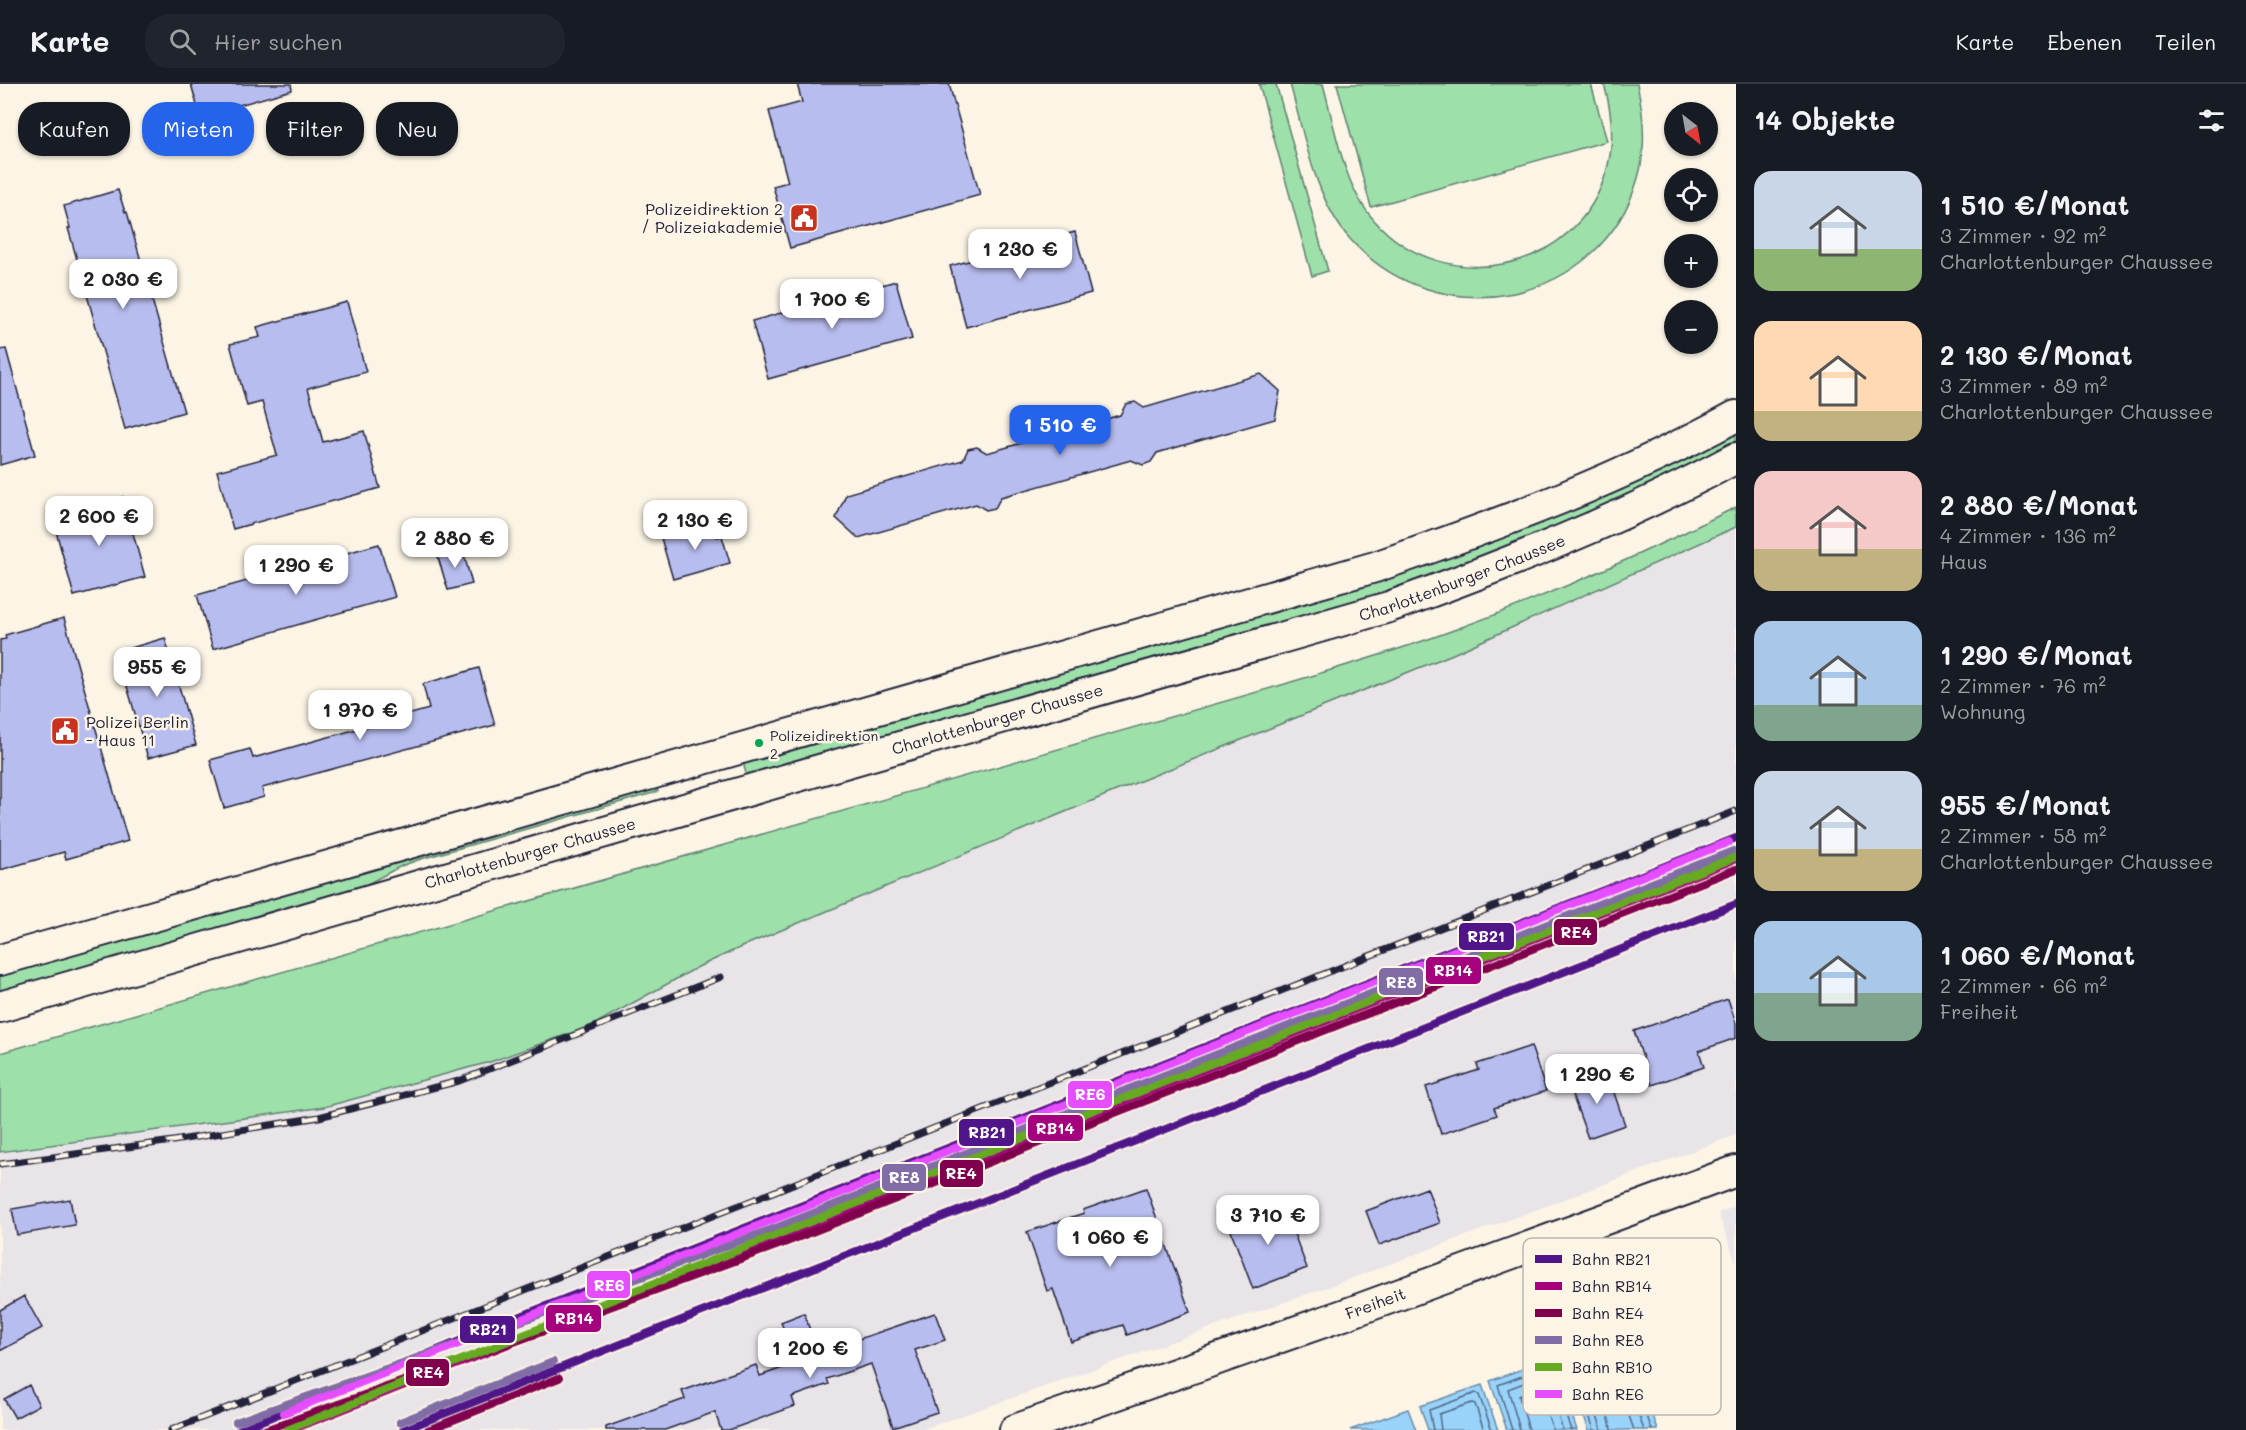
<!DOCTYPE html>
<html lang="de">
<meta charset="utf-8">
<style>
:root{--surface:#171b24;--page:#20242c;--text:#f1f3f6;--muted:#9ea1a6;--line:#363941;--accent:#2563eb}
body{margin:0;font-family:Mali,sans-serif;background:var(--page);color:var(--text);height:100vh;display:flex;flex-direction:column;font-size:22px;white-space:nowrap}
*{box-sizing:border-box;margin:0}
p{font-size:20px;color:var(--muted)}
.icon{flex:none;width:33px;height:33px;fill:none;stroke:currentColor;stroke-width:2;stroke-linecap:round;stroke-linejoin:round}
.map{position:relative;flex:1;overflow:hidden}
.details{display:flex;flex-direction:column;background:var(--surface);width:510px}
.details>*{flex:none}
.hud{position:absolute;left:18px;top:18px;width:570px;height:54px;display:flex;gap:12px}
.needle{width:39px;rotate:149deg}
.controls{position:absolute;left:1664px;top:18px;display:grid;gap:12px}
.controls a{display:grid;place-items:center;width:54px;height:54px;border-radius:50%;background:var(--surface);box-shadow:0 2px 4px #0004;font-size:30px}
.price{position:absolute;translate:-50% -51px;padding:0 14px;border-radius:12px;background:#fff;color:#222;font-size:20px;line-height:39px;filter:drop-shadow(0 2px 3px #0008)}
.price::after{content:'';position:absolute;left:50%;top:36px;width:18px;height:14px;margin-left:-9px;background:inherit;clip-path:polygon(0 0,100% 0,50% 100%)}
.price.current{background:var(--accent);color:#fff}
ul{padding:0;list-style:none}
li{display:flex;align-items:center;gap:18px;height:150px;padding:0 18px}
li span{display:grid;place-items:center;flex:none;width:168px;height:120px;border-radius:18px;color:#555}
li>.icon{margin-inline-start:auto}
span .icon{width:72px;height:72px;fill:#fffc;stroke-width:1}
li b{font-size:26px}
h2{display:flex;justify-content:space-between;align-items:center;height:72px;padding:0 18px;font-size:26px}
.tag{padding:0 21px;border-radius:24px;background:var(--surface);box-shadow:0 2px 4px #0004;font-size:21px;line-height:54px}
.tag.current{background:var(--accent);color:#fff}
header{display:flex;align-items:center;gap:36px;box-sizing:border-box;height:84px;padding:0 30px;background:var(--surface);border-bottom:2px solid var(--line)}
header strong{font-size:28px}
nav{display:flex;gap:33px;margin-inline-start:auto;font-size:21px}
.search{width:420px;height:54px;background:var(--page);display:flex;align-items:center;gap:15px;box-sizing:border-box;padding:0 21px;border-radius:24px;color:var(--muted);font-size:22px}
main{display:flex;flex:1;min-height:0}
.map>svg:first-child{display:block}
</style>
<header>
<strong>Karte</strong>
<div class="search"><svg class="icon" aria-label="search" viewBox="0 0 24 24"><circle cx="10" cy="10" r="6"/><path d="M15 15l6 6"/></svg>Hier suchen</div>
<nav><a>Karte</a><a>Ebenen</a><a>Teilen</a></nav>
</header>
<main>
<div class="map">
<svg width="1736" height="1346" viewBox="0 0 1736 1346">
<rect width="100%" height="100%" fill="#fcf5e5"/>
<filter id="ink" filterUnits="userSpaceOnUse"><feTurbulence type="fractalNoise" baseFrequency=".0167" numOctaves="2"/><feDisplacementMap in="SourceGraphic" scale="12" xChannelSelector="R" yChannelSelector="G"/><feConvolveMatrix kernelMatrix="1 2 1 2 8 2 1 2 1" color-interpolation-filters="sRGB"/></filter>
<g filter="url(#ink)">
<path fill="#e8e4e8" d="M1736,443V1051L1339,1199L921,1346H0V1068L324,1023L490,978L748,860L1123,704L1453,570Z
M1736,1122V1178L1718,1129Z"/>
<path fill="#9ee0aa" stroke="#608172" stroke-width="1.5" d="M1259,0H1276L1328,187L1312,192Z
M1290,0H1323C1335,43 1343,102 1374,136C1443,215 1579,190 1607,85C1615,57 1612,28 1604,0H1637C1644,31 1647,63 1638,94C1601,222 1437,253 1350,155C1315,116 1304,50 1290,0Z
M1337,0H1591L1607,57L1371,123Z
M1736,347V358C1688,384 1640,409 1589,431C1507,467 1422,497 1337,525L747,694L743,678L1355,504L1470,466L1553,434L1655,388Z
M1736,423V443L1453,570L1123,704L748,860L698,883L593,941L490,978L324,1023L0,1068V969L1285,600C1340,583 1397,567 1451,547C1548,512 1644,470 1736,423Z
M657,704L658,707L653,709L421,775L401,782L360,804L0,907V892Z"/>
<path fill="#99d3f9" stroke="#698cad" stroke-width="1.5" d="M1624,1249L1658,1346H1589L1562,1271Z
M1552,1274L1577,1346H1507L1490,1297Z
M1482,1301L1498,1346H1428L1420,1322Z
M1408,1325L1416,1346H1350Z"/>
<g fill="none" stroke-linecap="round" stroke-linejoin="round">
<path stroke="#526987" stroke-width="1.5" d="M1433,1346L1429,1326L1476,1309L1479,1311L1492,1346
M1441,1346L1439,1330L1472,1319L1475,1320L1484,1346
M1512,1346L1498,1301L1546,1283L1549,1285L1571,1346
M1520,1346L1508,1305L1542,1292L1545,1294L1563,1346
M1529,1346L1519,1312L1536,1304L1539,1306L1553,1346
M1594,1346L1571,1276L1618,1258L1621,1260L1652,1346
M1602,1346L1580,1281L1614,1268L1617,1270L1644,1346
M1611,1346L1610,1338L1592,1287L1594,1284L1608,1279L1611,1281L1634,1346"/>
</g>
<path fill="#b8bdef" stroke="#22223b" stroke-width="1.5" d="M191,0H291L292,6L200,32Z
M797,0H949L980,111L790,164L773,102L788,98L769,27L802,18Z
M118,106L125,128H127L184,328L125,345L68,144H70L64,122Z
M1075,148L1091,209L966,243L950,182Z
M896,197L912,255L768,295L752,237Z
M347,218L366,288L308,304L323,358L364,347L380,404L233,445L217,387L277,371L262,318L247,322L230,260L260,253L257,243Z
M6,265L35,371L0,381V266Z
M1261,290L1280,307L1275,335L1157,369L1151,378L1143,381L1131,376L1001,413L995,424L986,426L976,420L858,454L836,434L846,410L963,376L968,365L977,363L987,369L1120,331L1126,320L1135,318L1144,324Z
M123,413L145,493L74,512L52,433Z
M713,439L717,453L722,452L730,479L673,495L661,454Z
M379,460L395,513L213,565L197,511Z
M462,463L472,500L448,506L437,470Z
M64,534L128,757L66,775L64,768L0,786V556L6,555L5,551Z
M165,554L196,661L148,674L117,568Z
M479,584L495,641L262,704L264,713L224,724L210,676L250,665L253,674L429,625L423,600Z
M1728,915L1736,939V954L1699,967L1704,983L1652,1001L1634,947Z
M1531,962L1546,1007L1494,1024L1497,1031L1441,1050L1426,1003L1479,986L1477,980Z
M1607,988L1625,1041L1588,1054L1569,1002Z
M1146,1104L1190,1228L1127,1251L1123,1241L1071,1258L1053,1205L1047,1207L1027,1148L1084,1129L1083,1126Z
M1427,1104L1440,1139L1379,1161L1366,1127Z
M70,1115L75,1141L17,1151L12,1125Z
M1282,1118L1307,1184L1253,1205L1228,1139Z
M24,1212L42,1244L0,1267V1226Z
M804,1229L818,1269L935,1229L945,1256L915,1266L937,1328L893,1343L871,1280L827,1295L829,1300L792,1313L795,1322L729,1346H721L715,1328L665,1346H606V1343L685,1315L682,1307L756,1281L760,1292L796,1279L781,1238Z
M29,1301L39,1321L15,1334L4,1315Z"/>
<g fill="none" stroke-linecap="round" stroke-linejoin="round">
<g stroke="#22223b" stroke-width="34">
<g id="secondary">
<path d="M0,876L1375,483C1498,441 1621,395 1736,332"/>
<path id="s1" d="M0,923C462,787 926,656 1389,523C1507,480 1625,434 1736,374"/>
<path id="s2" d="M1015,1346L1349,1229L1736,1087"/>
</g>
</g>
<use href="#secondary" stroke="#fcf5e5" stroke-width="30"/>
<g stroke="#22223b" stroke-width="7">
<path id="rail" d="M0,1080L173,1057L319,1033L459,997L721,893
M171,1346L1736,727"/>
</g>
<use href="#rail" stroke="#fcf5e5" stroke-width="4.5" stroke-dasharray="14" stroke-linecap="butt"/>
<g stroke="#fcf5e5" stroke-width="12">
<path id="rail-1" d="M239,1346L546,1222L1736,754
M403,1346L1736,820"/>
</g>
<g stroke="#fcf5e5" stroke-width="12">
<path id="rail-2" d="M291,1346L1736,775"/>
</g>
<g stroke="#fcf5e5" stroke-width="12">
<path id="rail-3" d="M265,1346L536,1250L784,1159L1736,785
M428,1346L559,1294"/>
</g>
<g stroke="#fcf5e5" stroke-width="12">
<path id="rail-4" d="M236,1338L530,1234L778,1143L1733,767
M400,1338L553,1278"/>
</g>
<g stroke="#fcf5e5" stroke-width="12">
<path id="rail-5" d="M287,1346L553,1239L1736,773"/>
</g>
<g stroke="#fcf5e5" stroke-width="12">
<path id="rail-6" d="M284,1329L1729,758"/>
</g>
<use href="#rail-1" stroke="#501689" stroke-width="8"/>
<use href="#rail-2" stroke="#a5027d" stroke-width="8"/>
<use href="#rail-3" stroke="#80004d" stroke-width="8"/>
<use href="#rail-4" stroke="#816da6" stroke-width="8"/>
<use href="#rail-5" stroke="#6a2" stroke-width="8"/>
<use href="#rail-6" stroke="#e64dff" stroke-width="8"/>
</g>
</g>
<defs>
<g id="civic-square" transform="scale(1.5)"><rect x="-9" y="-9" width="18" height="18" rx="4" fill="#c8321e" stroke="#fcf5e5"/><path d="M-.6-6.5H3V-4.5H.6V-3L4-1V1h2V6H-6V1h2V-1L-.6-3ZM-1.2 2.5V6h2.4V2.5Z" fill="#fff"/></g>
</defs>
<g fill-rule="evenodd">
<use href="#civic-square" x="804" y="134"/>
<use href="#civic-square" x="65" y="647"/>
</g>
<circle fill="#00a651" stroke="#fcf5e5" stroke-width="2" cx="759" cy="659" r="5"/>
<g text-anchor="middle" stroke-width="5" stroke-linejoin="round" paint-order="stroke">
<g font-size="14" fill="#22223b" stroke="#fcf5e5" text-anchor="start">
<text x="770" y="657">Polizeidirektion<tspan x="770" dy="18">2</tspan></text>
</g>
<g font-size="16" fill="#22223b" stroke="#fcf5e5" text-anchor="end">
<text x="783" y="131">Polizeidirektion 2<tspan x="783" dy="18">/ Polizeiakademie</tspan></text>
<text x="86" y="644" text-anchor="start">Polizei Berlin<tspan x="86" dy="18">- Haus 11</tspan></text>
</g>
<g font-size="16" fill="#22223b" stroke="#fcf5e5">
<text dy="6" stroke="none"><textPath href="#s1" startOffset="1524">Charlottenburger Chaussee</textPath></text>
<text dy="6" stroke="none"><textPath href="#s1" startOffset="1038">Charlottenburger Chaussee</textPath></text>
<text dy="6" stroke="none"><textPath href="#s1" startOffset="552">Charlottenburger Chaussee</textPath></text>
<text dy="6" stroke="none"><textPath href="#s2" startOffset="382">Freiheit</textPath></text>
</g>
</g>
<rect x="1523" y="1154" width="198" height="177" rx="9" fill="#fcf5e5" stroke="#bbb6b2" stroke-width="1.5"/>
<rect x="1535" y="1171" width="27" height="8" fill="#501689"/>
<rect x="1535" y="1198" width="27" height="8" fill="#a5027d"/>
<rect x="1535" y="1225" width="27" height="8" fill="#80004d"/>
<rect x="1535" y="1252" width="27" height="8" fill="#816da6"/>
<rect x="1535" y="1279" width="27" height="8" fill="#6a2"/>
<rect x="1535" y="1306" width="27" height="8" fill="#e64dff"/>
<g font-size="16" fill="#22223b">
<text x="1572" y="1181">Bahn RB21</text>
<text x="1572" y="1208">Bahn RB14</text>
<text x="1572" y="1235">Bahn RE4</text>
<text x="1572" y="1262">Bahn RE8</text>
<text x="1572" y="1289">Bahn RB10</text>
<text x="1572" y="1316">Bahn RE6</text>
</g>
<g stroke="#fcf5e5" stroke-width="2">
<rect x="1553" y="834" width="45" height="28" rx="6" fill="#80004d"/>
<rect x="1458" y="838" width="57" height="29" rx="6" fill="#501689"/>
<rect x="1425" y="872" width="57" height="29" rx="6" fill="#a5027d"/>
<rect x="1378" y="883" width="46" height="29" rx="6" fill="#816da6"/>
<rect x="1067" y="996" width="46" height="29" rx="6" fill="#e64dff"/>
<rect x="1027" y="1030" width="57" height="28" rx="6" fill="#a5027d"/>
<rect x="958" y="1034" width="57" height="29" rx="6" fill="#501689"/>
<rect x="939" y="1075" width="45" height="29" rx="6" fill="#80004d"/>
<rect x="881" y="1079" width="46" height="29" rx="6" fill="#816da6"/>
<rect x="586" y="1186" width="45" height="29" rx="6" fill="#e64dff"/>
<rect x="545" y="1220" width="57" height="29" rx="6" fill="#a5027d"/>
<rect x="459" y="1231" width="57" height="29" rx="6" fill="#501689"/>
<rect x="405" y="1274" width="45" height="29" rx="6" fill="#80004d"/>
</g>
<g font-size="16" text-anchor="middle" font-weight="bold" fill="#fff">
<text x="1576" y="854">RE4</text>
<text x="1486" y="858">RB21</text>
<text x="1453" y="892">RB14</text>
<text x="1401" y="904">RE8</text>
<text x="1090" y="1016">RE6</text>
<text x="1055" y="1050">RB14</text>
<text x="987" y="1054">RB21</text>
<text x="961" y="1095">RE4</text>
<text x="904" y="1099">RE8</text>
<text x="609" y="1207">RE6</text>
<text x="574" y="1240">RB14</text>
<text x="488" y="1251">RB21</text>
<text x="428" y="1294">RE4</text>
</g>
</svg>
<div class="controls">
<a><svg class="needle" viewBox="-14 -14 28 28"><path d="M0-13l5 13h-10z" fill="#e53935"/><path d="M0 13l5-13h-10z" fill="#9ea1a6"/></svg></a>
<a><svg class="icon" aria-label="locate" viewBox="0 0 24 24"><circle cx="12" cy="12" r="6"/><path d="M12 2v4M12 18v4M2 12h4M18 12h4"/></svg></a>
<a>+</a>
<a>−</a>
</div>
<b class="price" style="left:1020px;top:196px">1 230 €</b>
<b class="price" style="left:123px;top:226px">2 030 €</b>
<b class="price" style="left:832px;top:246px">1 700 €</b>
<b class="price current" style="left:1060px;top:372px">1 510 €</b>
<b class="price" style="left:99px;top:463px">2 600 €</b>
<b class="price" style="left:695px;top:467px">2 130 €</b>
<b class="price" style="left:455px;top:485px">2 880 €</b>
<b class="price" style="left:296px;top:512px">1 290 €</b>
<b class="price" style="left:157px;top:614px">955 €</b>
<b class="price" style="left:360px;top:657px">1 970 €</b>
<b class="price" style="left:1597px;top:1021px">1 290 €</b>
<b class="price" style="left:1268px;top:1162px">3 710 €</b>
<b class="price" style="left:1110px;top:1184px">1 060 €</b>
<b class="price" style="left:810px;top:1295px">1 200 €</b>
<div class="hud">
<a class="tag">Kaufen</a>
<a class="tag current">Mieten</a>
<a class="tag">Filter</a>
<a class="tag">Neu</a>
</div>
</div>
<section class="details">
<h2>14 Objekte<svg class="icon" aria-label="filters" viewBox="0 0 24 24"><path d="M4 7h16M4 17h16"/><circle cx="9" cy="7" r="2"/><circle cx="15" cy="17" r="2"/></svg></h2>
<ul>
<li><span style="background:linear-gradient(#c9d6e8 65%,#8fb573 0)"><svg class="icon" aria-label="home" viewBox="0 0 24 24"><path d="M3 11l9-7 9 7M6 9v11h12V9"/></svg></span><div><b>1 510 €/Monat</b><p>3 Zimmer · 92 m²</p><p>Charlottenburger Chaussee</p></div></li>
<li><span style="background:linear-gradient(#ffd9b3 75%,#c2b280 0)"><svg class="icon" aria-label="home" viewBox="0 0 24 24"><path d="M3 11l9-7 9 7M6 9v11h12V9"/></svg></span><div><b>2 130 €/Monat</b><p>3 Zimmer · 89 m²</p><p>Charlottenburger Chaussee</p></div></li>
<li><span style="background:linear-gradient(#f6c9c9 65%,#c2b280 0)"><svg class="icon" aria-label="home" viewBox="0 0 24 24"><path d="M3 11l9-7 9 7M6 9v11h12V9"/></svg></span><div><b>2 880 €/Monat</b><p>4 Zimmer · 136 m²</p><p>Haus</p></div></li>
<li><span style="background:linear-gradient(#a9c7e8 70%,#7fa58c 0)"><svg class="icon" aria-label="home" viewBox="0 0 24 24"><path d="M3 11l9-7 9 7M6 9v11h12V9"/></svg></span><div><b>1 290 €/Monat</b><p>2 Zimmer · 76 m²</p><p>Wohnung</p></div></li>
<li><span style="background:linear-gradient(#c9d6e8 65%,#c2b280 0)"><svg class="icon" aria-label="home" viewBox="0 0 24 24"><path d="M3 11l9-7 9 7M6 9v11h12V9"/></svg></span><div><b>955 €/Monat</b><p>2 Zimmer · 58 m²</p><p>Charlottenburger Chaussee</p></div></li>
<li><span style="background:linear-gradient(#a9c7e8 60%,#7fa58c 0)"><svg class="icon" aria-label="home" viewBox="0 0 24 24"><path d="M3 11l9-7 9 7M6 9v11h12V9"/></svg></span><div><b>1 060 €/Monat</b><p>2 Zimmer · 66 m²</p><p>Freiheit</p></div></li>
</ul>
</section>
</main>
